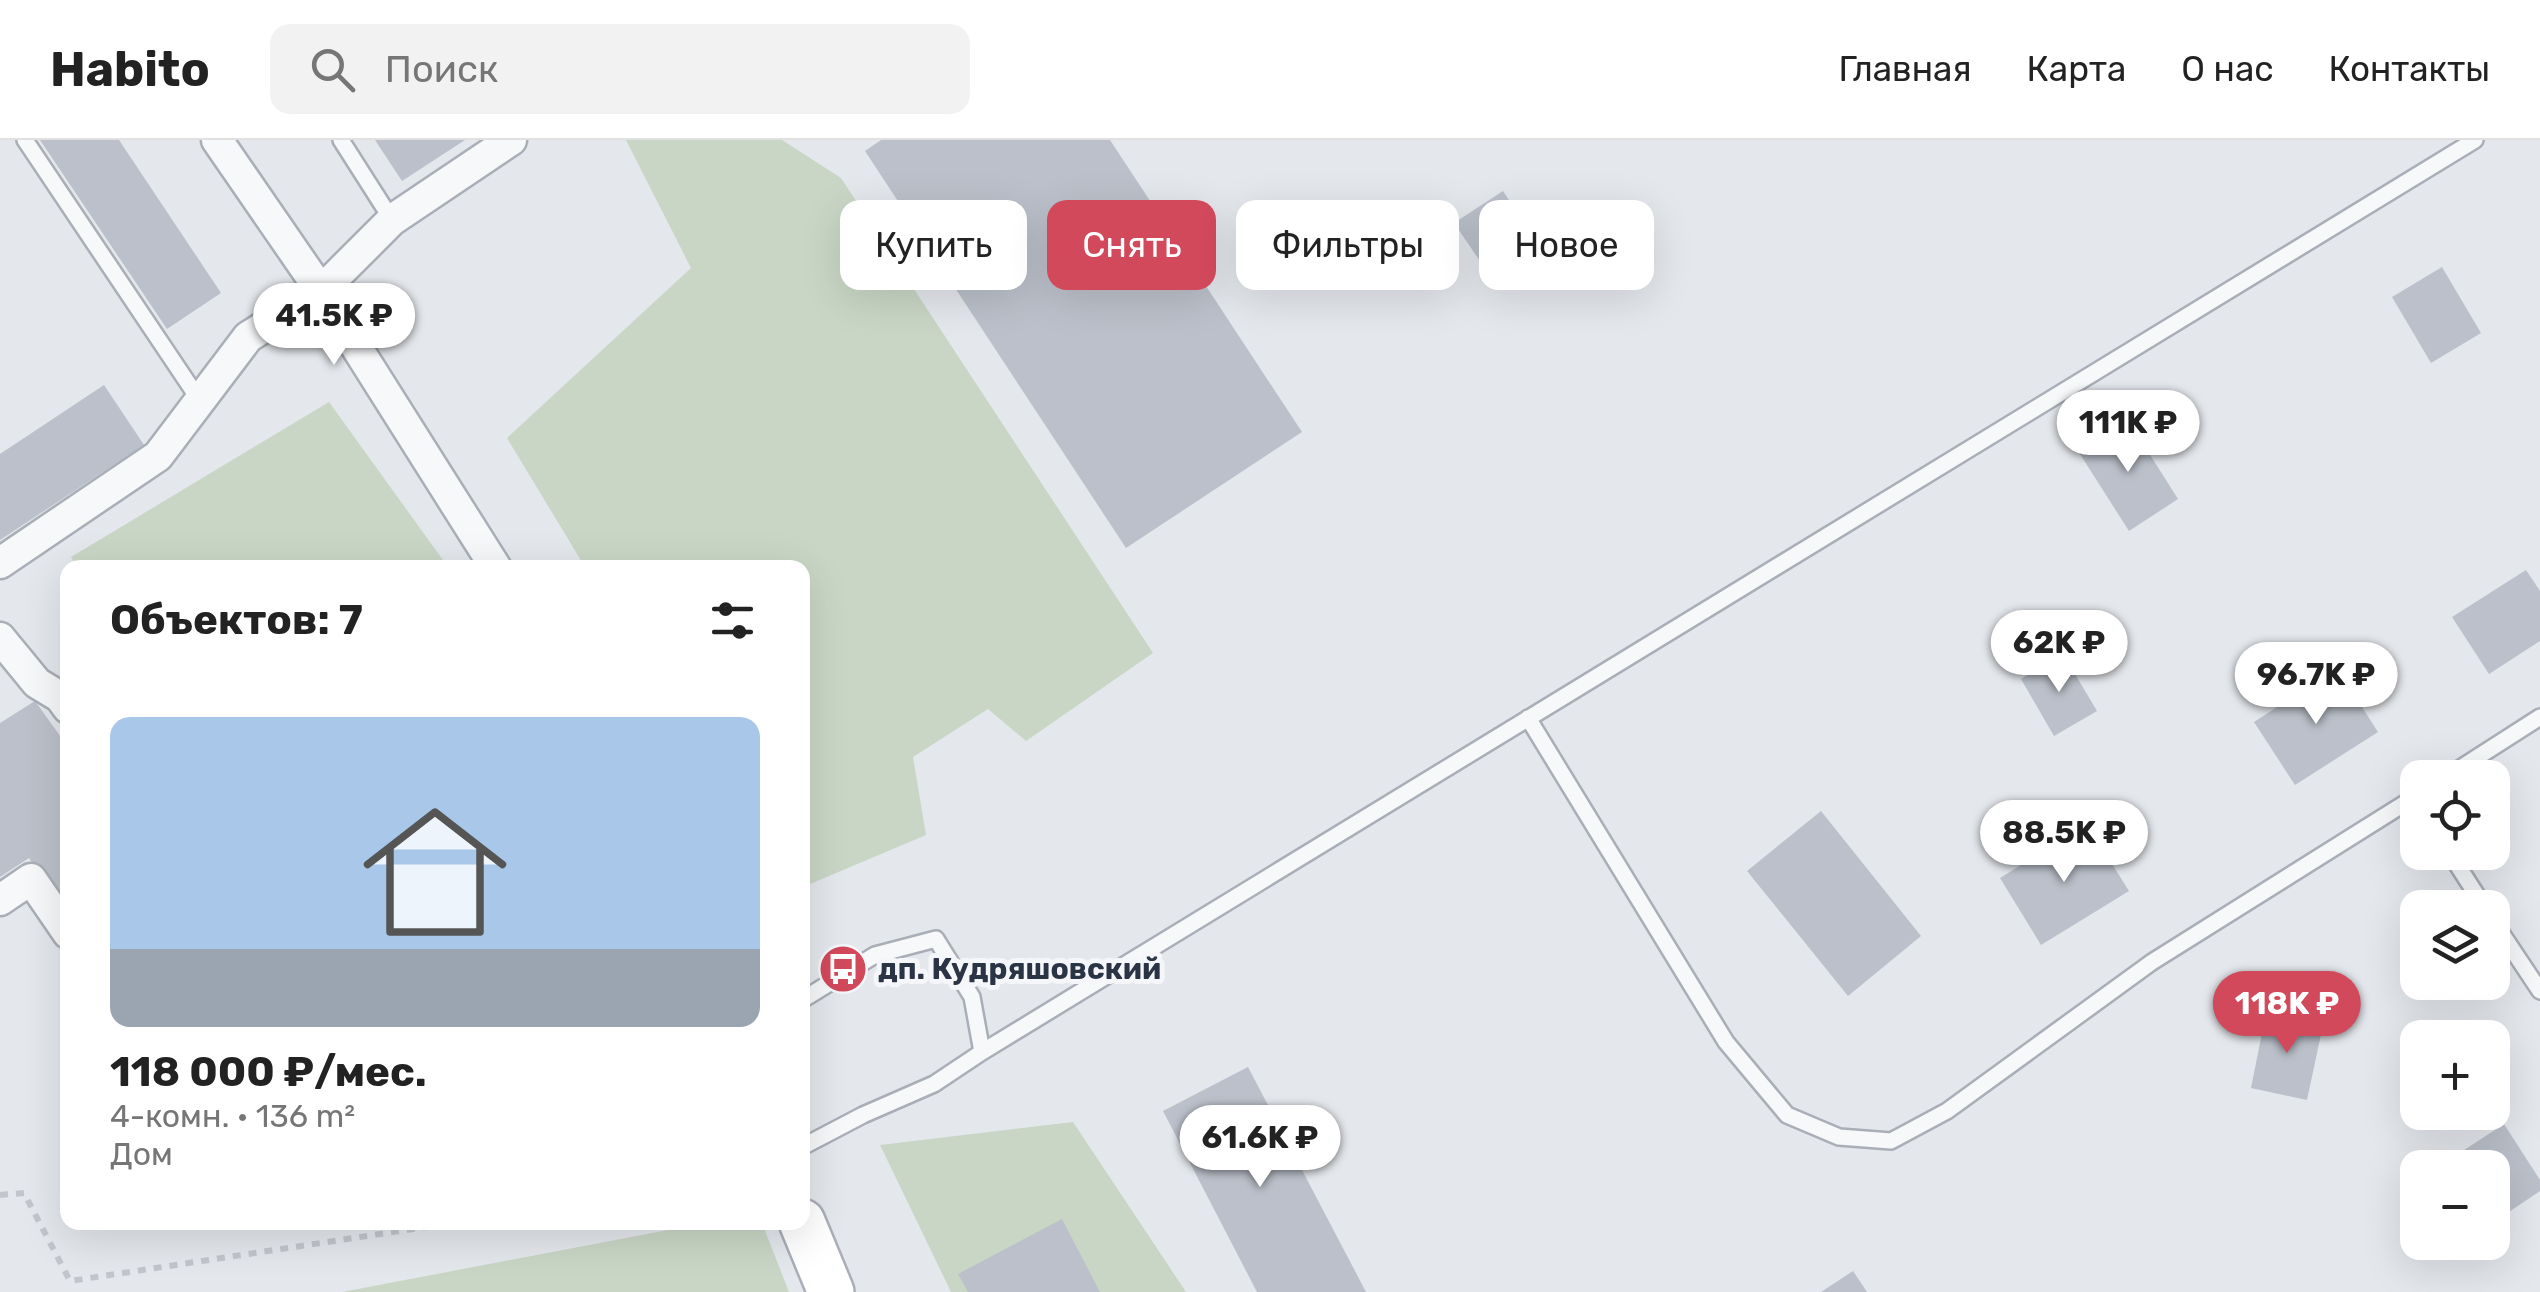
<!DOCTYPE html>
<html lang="ru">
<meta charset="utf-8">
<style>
:root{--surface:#fff;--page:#f2f2f2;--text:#222;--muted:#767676;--line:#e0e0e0;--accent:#d1495b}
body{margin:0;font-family:Rubik,sans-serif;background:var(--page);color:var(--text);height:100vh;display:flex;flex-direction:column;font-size:38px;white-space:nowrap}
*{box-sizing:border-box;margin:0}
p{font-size:32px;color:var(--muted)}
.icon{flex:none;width:55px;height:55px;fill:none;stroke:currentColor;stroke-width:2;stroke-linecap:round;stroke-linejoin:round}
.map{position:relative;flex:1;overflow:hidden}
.panel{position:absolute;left:60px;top:420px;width:750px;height:670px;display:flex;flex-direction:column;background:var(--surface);border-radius:20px;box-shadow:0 10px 40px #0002}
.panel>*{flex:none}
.banner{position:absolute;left:840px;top:60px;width:950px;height:90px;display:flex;gap:20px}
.tools{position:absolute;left:2400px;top:620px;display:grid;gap:20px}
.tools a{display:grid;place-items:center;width:110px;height:110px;border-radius:20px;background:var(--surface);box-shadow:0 10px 40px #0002;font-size:50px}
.price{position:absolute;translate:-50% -85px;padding:0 22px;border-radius:35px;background:#fff;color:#222;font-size:32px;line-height:65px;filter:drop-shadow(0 2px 5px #0008)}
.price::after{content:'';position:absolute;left:50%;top:60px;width:30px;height:22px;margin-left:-15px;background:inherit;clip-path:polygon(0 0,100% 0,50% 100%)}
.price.active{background:var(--accent);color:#fff}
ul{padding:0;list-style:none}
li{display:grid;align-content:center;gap:20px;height:530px;padding:0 50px}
li span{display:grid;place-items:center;height:310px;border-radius:20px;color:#555}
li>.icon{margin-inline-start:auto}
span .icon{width:180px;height:180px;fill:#fffc;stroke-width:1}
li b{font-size:42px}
h2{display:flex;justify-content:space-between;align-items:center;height:120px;padding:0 50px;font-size:42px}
.pill{padding:0 35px;border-radius:20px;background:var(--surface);box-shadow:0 10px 40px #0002;font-size:35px;line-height:90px}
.pill.active{background:var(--accent);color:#fff}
header{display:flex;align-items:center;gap:60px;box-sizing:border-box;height:140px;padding:0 50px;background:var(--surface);border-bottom:2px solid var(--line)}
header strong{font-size:48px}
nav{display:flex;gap:55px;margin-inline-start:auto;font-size:35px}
.search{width:700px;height:90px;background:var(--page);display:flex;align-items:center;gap:25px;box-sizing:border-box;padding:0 35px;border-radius:20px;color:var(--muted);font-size:38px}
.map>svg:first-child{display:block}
</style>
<header>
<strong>Habito</strong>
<div class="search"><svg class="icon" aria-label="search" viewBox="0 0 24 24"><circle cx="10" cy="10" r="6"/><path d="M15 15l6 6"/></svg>Поиск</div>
<nav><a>Главная</a><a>Карта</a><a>О нас</a><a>Контакты</a></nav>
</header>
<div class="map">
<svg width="2540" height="1152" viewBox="0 0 2540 1152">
<rect width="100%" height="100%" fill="#e4e7ec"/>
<path fill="#c9d6c5" d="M626,0H782L841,38L1153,513L1026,601L988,569L913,617L926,695L803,747L802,428L585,427L507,298L691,128Z
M329,262L448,427H77L71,417Z
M1073,982L1186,1152H951L880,1005Z
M710,1082L762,1083L789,1152H342Z"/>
<path fill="#bbc0ca" d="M40,0H119L221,153L167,189Z
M375,0H465L402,41Z
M881,0H1110L1302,292L1126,408L865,11Z
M1503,51L1545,115L1497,146L1454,83Z
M2442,127L2481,193L2431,223L2392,157Z
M104,245L144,305L0,400V314Z
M2128,280L2178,359L2129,391L2078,311Z
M2526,430L2540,451V501L2489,534L2452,477Z
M2063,514L2097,571L2054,596L2021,539Z
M2337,528L2378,592L2295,645L2254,582Z
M35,561L68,607V775L29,718L0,737V583Z
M1821,671L1921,796L1848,856L1747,731Z
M2087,684L2129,751L2041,805L2000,738Z
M2266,873L2323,885L2307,960L2251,948Z
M1248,927L1366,1152H1257L1163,971Z
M2504,984L2540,1040V1051L2497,1080L2492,1073V1028H2463L2455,1016Z
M1062,1079L1100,1152H968L958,1134Z
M1853,1131L1867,1152H1821Z"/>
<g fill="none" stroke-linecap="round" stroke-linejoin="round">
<g stroke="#a9aeb7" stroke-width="20">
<path id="lane" d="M25,0L200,261
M341,0L392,80
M1528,578L1726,902L1787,975L1839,997L1891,1001L1947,971L2152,822L2418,655
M2445,638L2540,577
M2449,712L2485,768
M2492,779L2540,851
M802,860L875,815L936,799L972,857L982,912L934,944L863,975L802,1007
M982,912L2475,0"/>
</g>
<g stroke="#a9aeb7" stroke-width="35">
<path id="street" d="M217,0L321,151L496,428
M0,423L158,316L248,197L321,151L392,80L511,0
M0,498L37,543L60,557L68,568
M0,760L31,739L68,793"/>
</g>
<g stroke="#a9aeb7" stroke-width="50">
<path id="secondary" d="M802,1082L831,1152"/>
</g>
<path stroke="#c2c5cb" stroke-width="6" stroke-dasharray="8 8" stroke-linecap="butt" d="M0,1055L24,1053L70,1141L459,1082"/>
<use href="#lane" stroke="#f7f8fa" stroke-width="15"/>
<use href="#street" stroke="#f7f8fa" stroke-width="30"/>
<use href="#secondary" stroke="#fff" stroke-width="45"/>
</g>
<defs>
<g id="bus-disc" transform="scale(2.5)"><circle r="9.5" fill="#d1495b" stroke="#f4f6f9"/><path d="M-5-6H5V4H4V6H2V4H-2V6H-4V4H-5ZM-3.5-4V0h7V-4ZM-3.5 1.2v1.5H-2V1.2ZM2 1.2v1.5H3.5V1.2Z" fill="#fff"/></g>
</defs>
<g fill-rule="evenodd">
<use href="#bus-disc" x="843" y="829"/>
</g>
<g text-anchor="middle" stroke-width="10" stroke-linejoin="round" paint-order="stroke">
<g font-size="30" font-weight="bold" fill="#2b3445" stroke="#f4f6f9" text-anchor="start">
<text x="878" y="839">дп. Кудряшовский</text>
</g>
</g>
</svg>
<div class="tools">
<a><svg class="icon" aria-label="locate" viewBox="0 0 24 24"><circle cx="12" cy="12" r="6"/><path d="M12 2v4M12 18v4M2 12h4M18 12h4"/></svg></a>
<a><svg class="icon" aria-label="layers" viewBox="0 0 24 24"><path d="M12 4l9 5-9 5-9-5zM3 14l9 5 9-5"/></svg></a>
<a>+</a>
<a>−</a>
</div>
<b class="price" style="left:334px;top:228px">41.5K ₽</b>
<b class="price" style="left:2128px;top:335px">111K ₽</b>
<b class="price" style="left:2059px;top:555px">62K ₽</b>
<b class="price" style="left:2316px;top:587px">96.7K ₽</b>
<b class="price" style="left:2064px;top:745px">88.5K ₽</b>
<b class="price active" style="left:2287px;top:916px">118K ₽</b>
<b class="price" style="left:1260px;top:1050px">61.6K ₽</b>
<div class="banner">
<a class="pill">Купить</a>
<a class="pill active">Снять</a>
<a class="pill">Фильтры</a>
<a class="pill">Новое</a>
</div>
<section class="panel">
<h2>Объектов: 7<svg class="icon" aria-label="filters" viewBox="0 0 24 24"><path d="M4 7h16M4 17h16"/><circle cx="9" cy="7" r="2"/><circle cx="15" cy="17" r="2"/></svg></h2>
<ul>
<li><span style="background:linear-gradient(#a9c7e8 75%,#9aa5b1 0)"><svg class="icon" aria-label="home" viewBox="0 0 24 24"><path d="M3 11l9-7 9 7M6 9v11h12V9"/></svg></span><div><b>118 000 ₽/мес.</b><p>4-комн. · 136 m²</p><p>Дом</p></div></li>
</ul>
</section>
</div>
